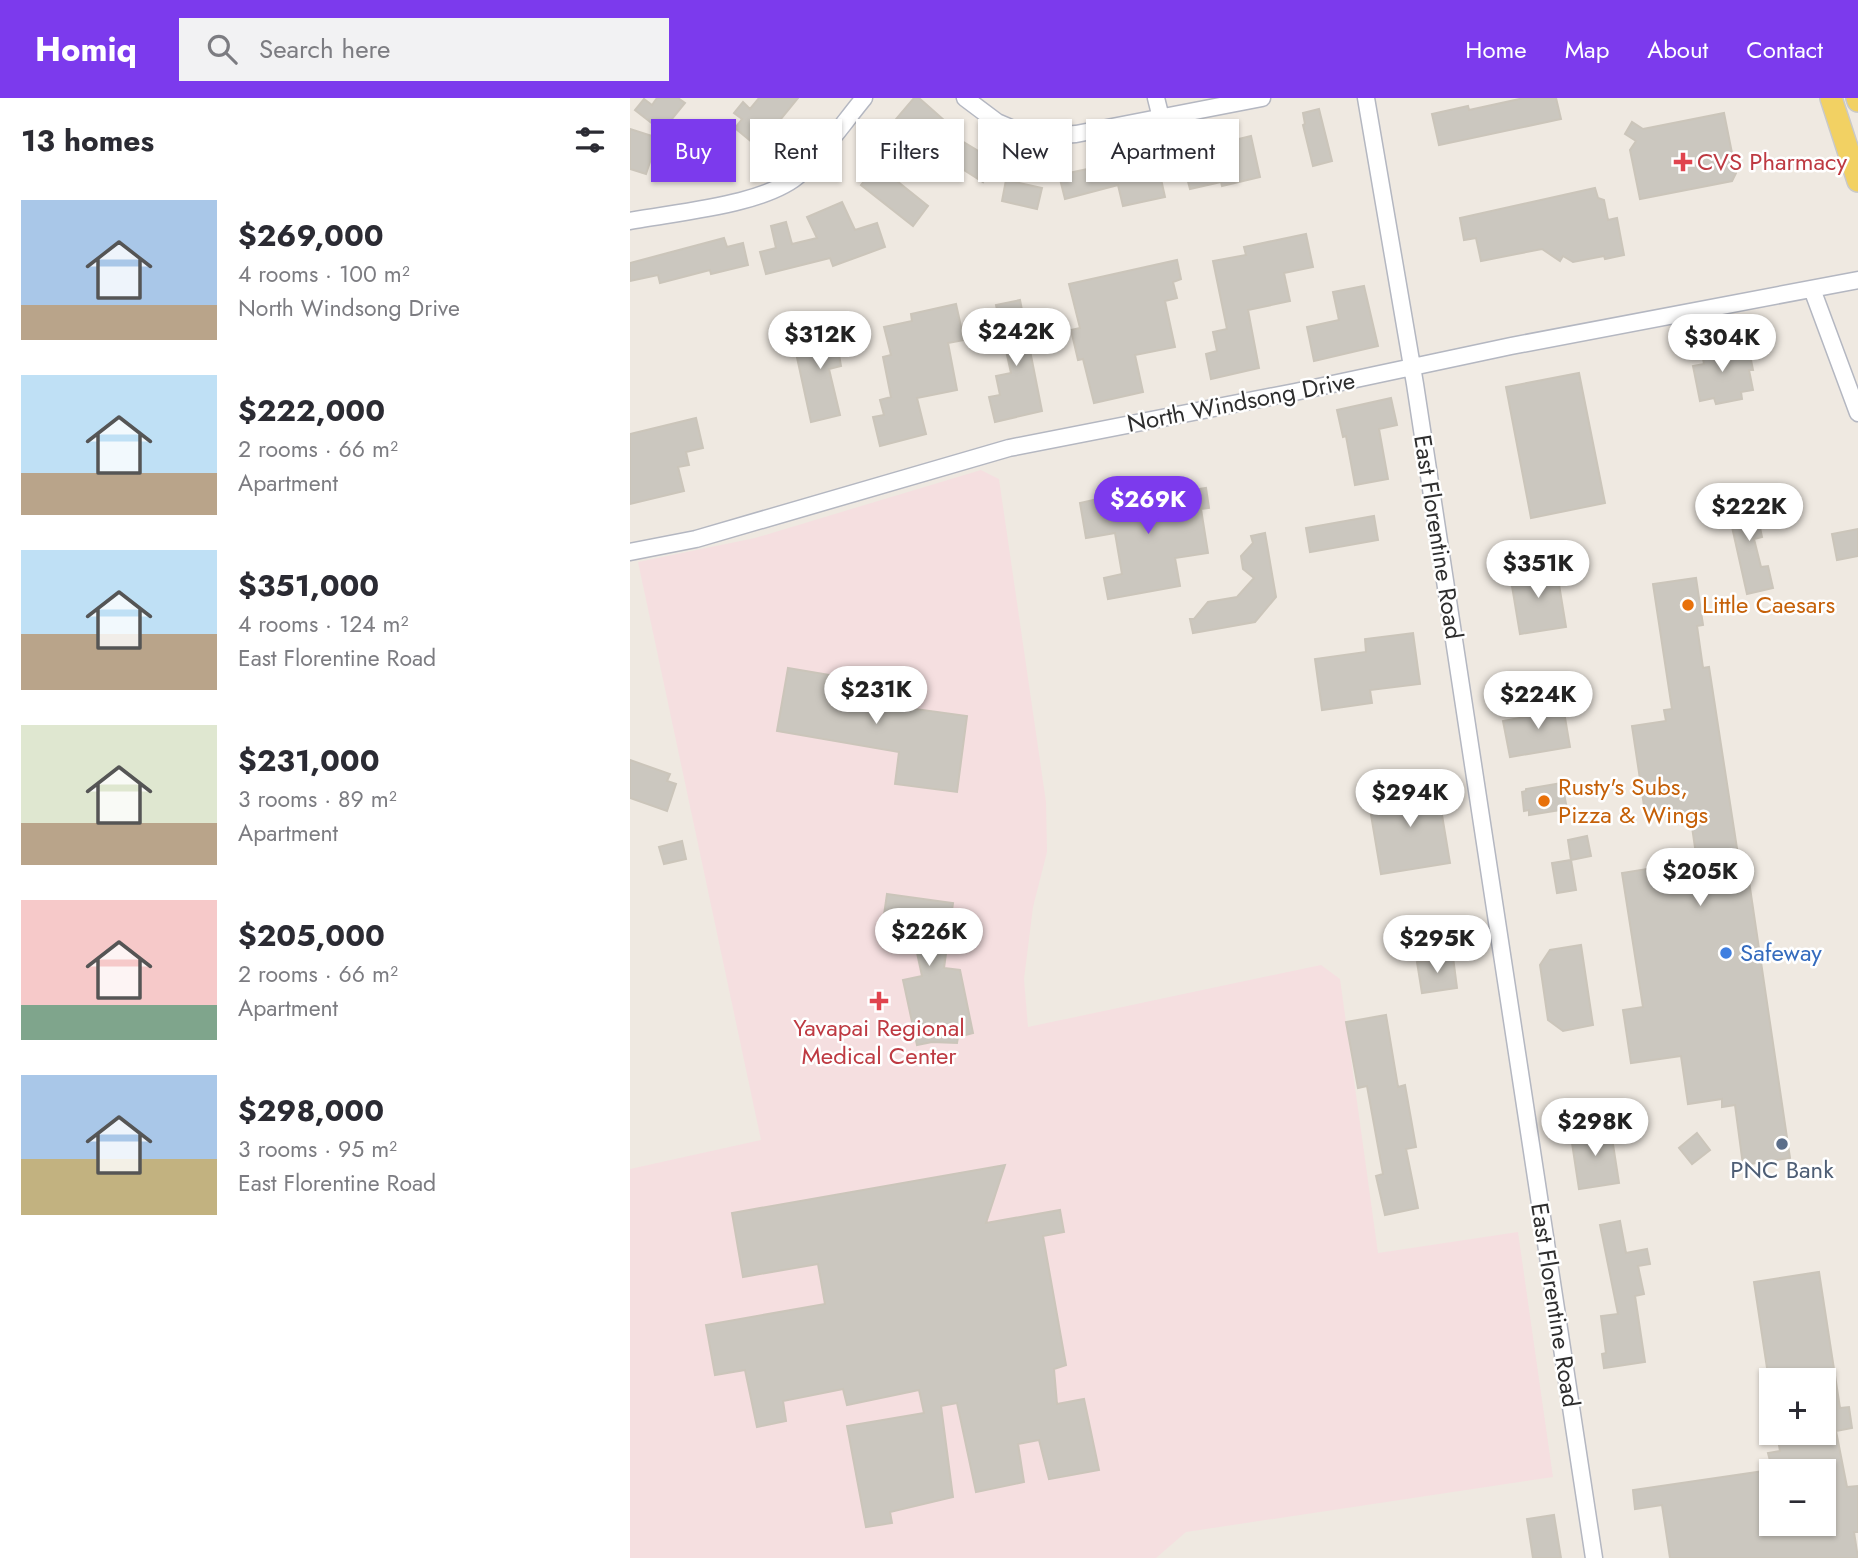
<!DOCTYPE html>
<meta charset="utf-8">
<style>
:root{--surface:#fff;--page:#f2f2f3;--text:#2b2b33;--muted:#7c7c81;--accent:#7c3aed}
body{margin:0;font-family:Jost,sans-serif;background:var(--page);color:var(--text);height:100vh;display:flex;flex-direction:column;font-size:26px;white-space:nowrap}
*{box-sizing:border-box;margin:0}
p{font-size:23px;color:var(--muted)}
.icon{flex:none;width:38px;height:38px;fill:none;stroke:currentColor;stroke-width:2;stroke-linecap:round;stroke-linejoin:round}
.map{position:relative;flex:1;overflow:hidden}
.drawer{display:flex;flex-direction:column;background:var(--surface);width:630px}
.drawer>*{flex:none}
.top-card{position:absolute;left:21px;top:21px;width:665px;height:63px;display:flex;gap:14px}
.tools{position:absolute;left:1129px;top:1270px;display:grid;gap:14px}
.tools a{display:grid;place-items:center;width:77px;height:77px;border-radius:0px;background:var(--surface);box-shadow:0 2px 5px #0004;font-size:35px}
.price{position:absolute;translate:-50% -60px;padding:0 16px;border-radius:24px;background:#fff;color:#222;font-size:23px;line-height:46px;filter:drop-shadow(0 2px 4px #0008)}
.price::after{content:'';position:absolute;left:50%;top:42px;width:21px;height:16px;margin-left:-10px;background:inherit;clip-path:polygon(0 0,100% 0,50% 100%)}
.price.on{background:var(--accent);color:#fff}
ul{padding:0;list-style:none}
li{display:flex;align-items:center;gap:21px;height:175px;padding:0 21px}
li span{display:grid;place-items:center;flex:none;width:196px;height:140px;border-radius:0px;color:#555}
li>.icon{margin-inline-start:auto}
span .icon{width:84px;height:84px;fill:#fffc;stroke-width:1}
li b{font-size:30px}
h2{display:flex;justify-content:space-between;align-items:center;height:84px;padding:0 21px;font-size:30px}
.chip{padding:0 24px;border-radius:0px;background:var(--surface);box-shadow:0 2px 5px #0004;font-size:24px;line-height:63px}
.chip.on{background:var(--accent);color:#fff}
header{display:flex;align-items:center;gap:42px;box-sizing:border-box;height:98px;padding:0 35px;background:var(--accent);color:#fff}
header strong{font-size:33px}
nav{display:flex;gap:38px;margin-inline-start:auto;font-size:24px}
.search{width:490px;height:63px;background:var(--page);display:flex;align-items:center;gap:18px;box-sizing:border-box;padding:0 24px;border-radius:0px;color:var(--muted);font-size:26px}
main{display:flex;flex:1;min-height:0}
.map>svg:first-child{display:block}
</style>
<header>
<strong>Homiq</strong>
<div class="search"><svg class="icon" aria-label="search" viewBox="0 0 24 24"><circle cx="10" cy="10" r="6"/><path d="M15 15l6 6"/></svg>Search here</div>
<nav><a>Home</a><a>Map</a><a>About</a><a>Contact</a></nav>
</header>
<main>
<section class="drawer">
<h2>13 homes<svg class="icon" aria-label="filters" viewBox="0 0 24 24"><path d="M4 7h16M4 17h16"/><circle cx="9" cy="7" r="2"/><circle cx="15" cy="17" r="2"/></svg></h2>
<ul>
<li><span style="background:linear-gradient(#a9c7e8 75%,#b9a48a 0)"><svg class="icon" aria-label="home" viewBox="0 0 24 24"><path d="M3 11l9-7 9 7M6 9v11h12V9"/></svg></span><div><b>$269,000</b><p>4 rooms · 100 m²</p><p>North Windsong Drive</p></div></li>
<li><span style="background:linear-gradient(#bfe0f5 70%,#b9a48a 0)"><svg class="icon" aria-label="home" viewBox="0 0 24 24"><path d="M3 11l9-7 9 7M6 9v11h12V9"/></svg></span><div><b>$222,000</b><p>2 rooms · 66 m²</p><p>Apartment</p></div></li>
<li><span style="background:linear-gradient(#bfe0f5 60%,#b9a48a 0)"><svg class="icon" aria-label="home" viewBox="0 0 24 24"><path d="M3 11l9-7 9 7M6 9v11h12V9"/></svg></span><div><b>$351,000</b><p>4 rooms · 124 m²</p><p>East Florentine Road</p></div></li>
<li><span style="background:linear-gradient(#dfe7d0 70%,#b9a48a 0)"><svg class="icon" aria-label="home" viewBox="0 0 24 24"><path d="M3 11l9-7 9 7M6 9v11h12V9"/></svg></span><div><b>$231,000</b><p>3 rooms · 89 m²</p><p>Apartment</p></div></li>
<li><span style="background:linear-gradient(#f6c9c9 75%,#7fa58c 0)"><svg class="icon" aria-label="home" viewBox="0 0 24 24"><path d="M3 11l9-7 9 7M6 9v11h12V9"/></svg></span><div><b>$205,000</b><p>2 rooms · 66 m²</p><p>Apartment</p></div></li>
<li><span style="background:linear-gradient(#a9c7e8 60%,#c2b280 0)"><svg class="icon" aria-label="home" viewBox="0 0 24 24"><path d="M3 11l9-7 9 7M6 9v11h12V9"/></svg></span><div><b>$298,000</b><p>3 rooms · 95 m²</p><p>East Florentine Road</p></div></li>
</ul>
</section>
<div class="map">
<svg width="1228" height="1460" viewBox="0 0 1228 1460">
<rect width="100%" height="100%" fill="#efe9e1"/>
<path fill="#f5dfe0" d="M351,372L369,381L416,704L417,754L403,809L394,881L398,929L691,867L710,881L748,1155L888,1134L923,1379L556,1434L526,1460H0V1071L131,1042L8,464L125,440Z"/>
<path fill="#cbc7bf" stroke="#cbc5ba" stroke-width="2" d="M27,0H48L55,5L32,33L5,12L14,1L22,7Z
M129,0H168L128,49L105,30L112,21L104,15L113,4L120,11Z
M284,0H289L314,22L284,57L256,33Z
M894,0H926L931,21L809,47L802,16L838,8L839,12Z
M689,11L702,63L683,68L673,27L675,26L673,15Z
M1094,15L1106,75L1102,83L1010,101L1000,52L1006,43L995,36L1002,24L1013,31Z
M0,31L28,40L16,76L0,71Z
M621,38L630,79L592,88L591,84L560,91L556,76L531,81L535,99L493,108L488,87L435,101L429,77L538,54L536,44L554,41L556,54Z
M327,40L365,63L353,84L315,60Z
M97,44L102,65L66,74L61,53Z
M247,67L298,108L283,128L231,87Z
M376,82L412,90L407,111L372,103Z
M965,90L968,100L974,102L978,122L987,120L994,157L975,161L974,158L943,164L933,158L930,163L912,151L851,163L846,140L834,142L830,120Z
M212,104L225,132L247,125L255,149L203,168L200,160L136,176L130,154L146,150L141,128L156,124L162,146L187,140L177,119Z
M676,136L683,169L654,175L660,203L618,212L629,270L581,281L576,256L587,253L583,234L597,231L583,163L616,157L614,149Z
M94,140L97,149L113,145L118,167L81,176L80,172L30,185L28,177L0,183V165Z
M547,162L551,181L543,184L547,200L535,203L545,249L505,257L513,294L464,305L453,261L448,262L441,232L450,230L439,186Z
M734,188L748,248L684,263L677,229L709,222L703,194Z
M390,202L412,313L365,324L359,299L370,297L366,278L381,275L366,207Z
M326,206L334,242L318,245L327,292L287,300L296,336L250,348L243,319L254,317L250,302L261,299L253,259L261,257L254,229L282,223L281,216Z
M210,230L215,250L208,251L211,268L199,271L210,317L181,324L163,241Z
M1090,238L1095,262L1120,257L1123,272H1119L1123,292L1111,294L1112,301L1086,306L1084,300L1070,303L1063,268L1074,266L1070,243Z
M949,275L975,405L901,420L876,289Z
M761,300L767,327L749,331L758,381L725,387L716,338L713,339L707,312Z
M66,320L73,350L56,354L59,367L48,369L54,393L0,406V336Z
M576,390L579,410L571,411L578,455L545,460L550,488L478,501L474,480L492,476L485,435L456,440L450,405L499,394V397L532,391L533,397Z
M1123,396L1132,439L1124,441L1131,469L1138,468L1143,490L1117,496L1096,402Z
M744,418L748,442L680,454L676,430Z
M1228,431V458L1207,462L1202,436Z
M635,435L646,499L625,524L563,535L560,521H564L578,504L607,499L624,480L613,471L611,458L623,445L621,438Z
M926,468L936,529L890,536L880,476Z
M1066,480L1073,527L1067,528L1073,570L1079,569L1108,757L1115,756L1160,1060L1113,1067L1105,1007L1092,1009V1001L1058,1006L1051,958L1001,965L993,912L1013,909L992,775L1067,763L1061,722L1051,723L1050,716L1016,721L1002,628L1036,623L1034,612L1042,611L1023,486Z
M783,535L790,586L740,592L742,605L692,612L685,561L736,554L735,541Z
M158,570L259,587L256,607L337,618L327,694L265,686L269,654L147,633Z
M932,602L940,649L880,659L873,623L911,616L909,606Z
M0,662L40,676L37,683L46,686L37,713L0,700Z
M813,685L817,710L811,711L820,765L751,776L738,699Z
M932,685L937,711L899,717V712L894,713L892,694L896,693V691Z
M957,738L961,758L941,762L938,742Z
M52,743L56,761L34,766L29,749Z
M941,762L946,792L927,795L922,765Z
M257,796L323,805L314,870L330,872L343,935L328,939L327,945L302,944L287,947L273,882L292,878L286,850L250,845Z
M951,847L963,927L933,933L918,922L910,867L920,852Z
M823,859L827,890L792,895L787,864Z
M756,917L768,989L775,987L786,1049L776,1051L788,1110L755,1117L746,1078L753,1076L737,988L728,990L716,924Z
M980,1027L989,1085L949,1091L942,1045L953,1031Z
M1067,1035L1080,1052L1062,1066L1049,1050Z
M375,1067L356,1125L430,1112L434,1134L413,1138L436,1267L424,1271L427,1306L454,1301L469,1372L419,1381L409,1342L388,1346L394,1384L346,1394L327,1305L311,1308L323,1399L260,1414L262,1425L236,1429L217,1328L294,1315L289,1292L217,1307L213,1291L153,1303L156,1323L127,1329L115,1272L85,1277L76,1227L195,1206L188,1166L113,1179L102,1115Z
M990,1123L996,1155L1017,1151L1020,1166L1008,1168L1014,1196L1005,1198L1015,1264L974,1270L972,1256L976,1255L971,1218L988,1216L970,1127Z
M1189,1174L1210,1310L1219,1309L1222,1330L1206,1333L1217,1389L1228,1388V1434H1224L1228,1460H1040L1032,1407L1005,1411L1003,1392L1141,1372V1426H1194V1374H1143L1138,1355L1150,1353L1147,1335H1194V1283H1139L1124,1184Z
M924,1417L931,1460H903L897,1421Z"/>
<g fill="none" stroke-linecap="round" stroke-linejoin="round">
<g stroke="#b4b7c1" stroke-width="19">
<path id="minor" d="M335,0L367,24L395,36L415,38L446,36L632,0
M526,0L531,20
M736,0L785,286L964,1460
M0,123C46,114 138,107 171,75C193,55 215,23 234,0
M1182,191L1228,315
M0,454L66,441L379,350L665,294L881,248L1228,182"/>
</g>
<g stroke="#c9c9c9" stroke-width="24">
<path id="major" d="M1201,0L1228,83
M1227,0L1228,3"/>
</g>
<use href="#minor" stroke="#fff" stroke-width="16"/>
<use href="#major" stroke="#f2d163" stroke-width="21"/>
</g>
<g fill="#e0444e" stroke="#fff" stroke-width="2.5">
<path d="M1049.5 53.5h7v7h7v7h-7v7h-7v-7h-7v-7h7z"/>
<path d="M245.5 892.5h7v7h7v7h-7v7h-7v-7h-7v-7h7z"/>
</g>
<g fill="#e8710a" stroke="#fff" stroke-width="2.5">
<circle cx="1058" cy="507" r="7"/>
<circle cx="914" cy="703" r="7"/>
</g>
<circle fill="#3f7fe0" stroke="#fff" stroke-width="2.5" cx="1096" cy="855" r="7"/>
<circle fill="#5c6f8a" stroke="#fff" stroke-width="2.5" cx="1152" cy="1046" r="7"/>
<g text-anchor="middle" stroke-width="5" stroke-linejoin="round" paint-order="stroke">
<g font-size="24" fill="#be3a42" stroke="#fff" text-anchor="start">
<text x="1067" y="72">CVS Pharmacy</text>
<text x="249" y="938" text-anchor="middle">Yavapai Regional<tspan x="249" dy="28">Medical Center</tspan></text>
</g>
<g font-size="24" fill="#2e2e2e" stroke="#fff">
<text transform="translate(611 304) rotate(-11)" y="8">North Windsong Drive</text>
<text transform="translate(808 439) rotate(81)" y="8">East Florentine Road</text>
<text transform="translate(925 1207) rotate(81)" y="8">East Florentine Road</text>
</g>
<g font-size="24" fill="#c56008" stroke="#fff" text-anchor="start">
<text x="1072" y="515">Little Caesars</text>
<text x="928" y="697">Rusty's Subs,<tspan x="928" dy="28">Pizza &amp; Wings</tspan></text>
</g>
<g font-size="24" fill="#366cbe" stroke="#fff" text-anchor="start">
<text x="1110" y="863">Safeway</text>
</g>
<g font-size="24" fill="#4e5e75" stroke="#fff">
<text x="1152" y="1080">PNC Bank</text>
</g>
</g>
</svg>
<div class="tools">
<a>+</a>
<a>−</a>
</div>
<b class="price" style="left:386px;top:270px">$242K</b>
<b class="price" style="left:190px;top:273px">$312K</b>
<b class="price" style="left:1092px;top:276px">$304K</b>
<b class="price on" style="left:518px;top:438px">$269K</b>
<b class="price" style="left:1119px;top:445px">$222K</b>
<b class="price" style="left:908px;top:502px">$351K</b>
<b class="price" style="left:246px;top:628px">$231K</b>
<b class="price" style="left:908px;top:633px">$224K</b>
<b class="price" style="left:780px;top:731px">$294K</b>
<b class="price" style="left:1070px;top:810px">$205K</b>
<b class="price" style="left:299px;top:870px">$226K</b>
<b class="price" style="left:807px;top:877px">$295K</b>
<b class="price" style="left:965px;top:1060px">$298K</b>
<div class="top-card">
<a class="chip on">Buy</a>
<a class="chip">Rent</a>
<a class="chip">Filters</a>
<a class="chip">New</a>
<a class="chip">Apartment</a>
</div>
</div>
</main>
